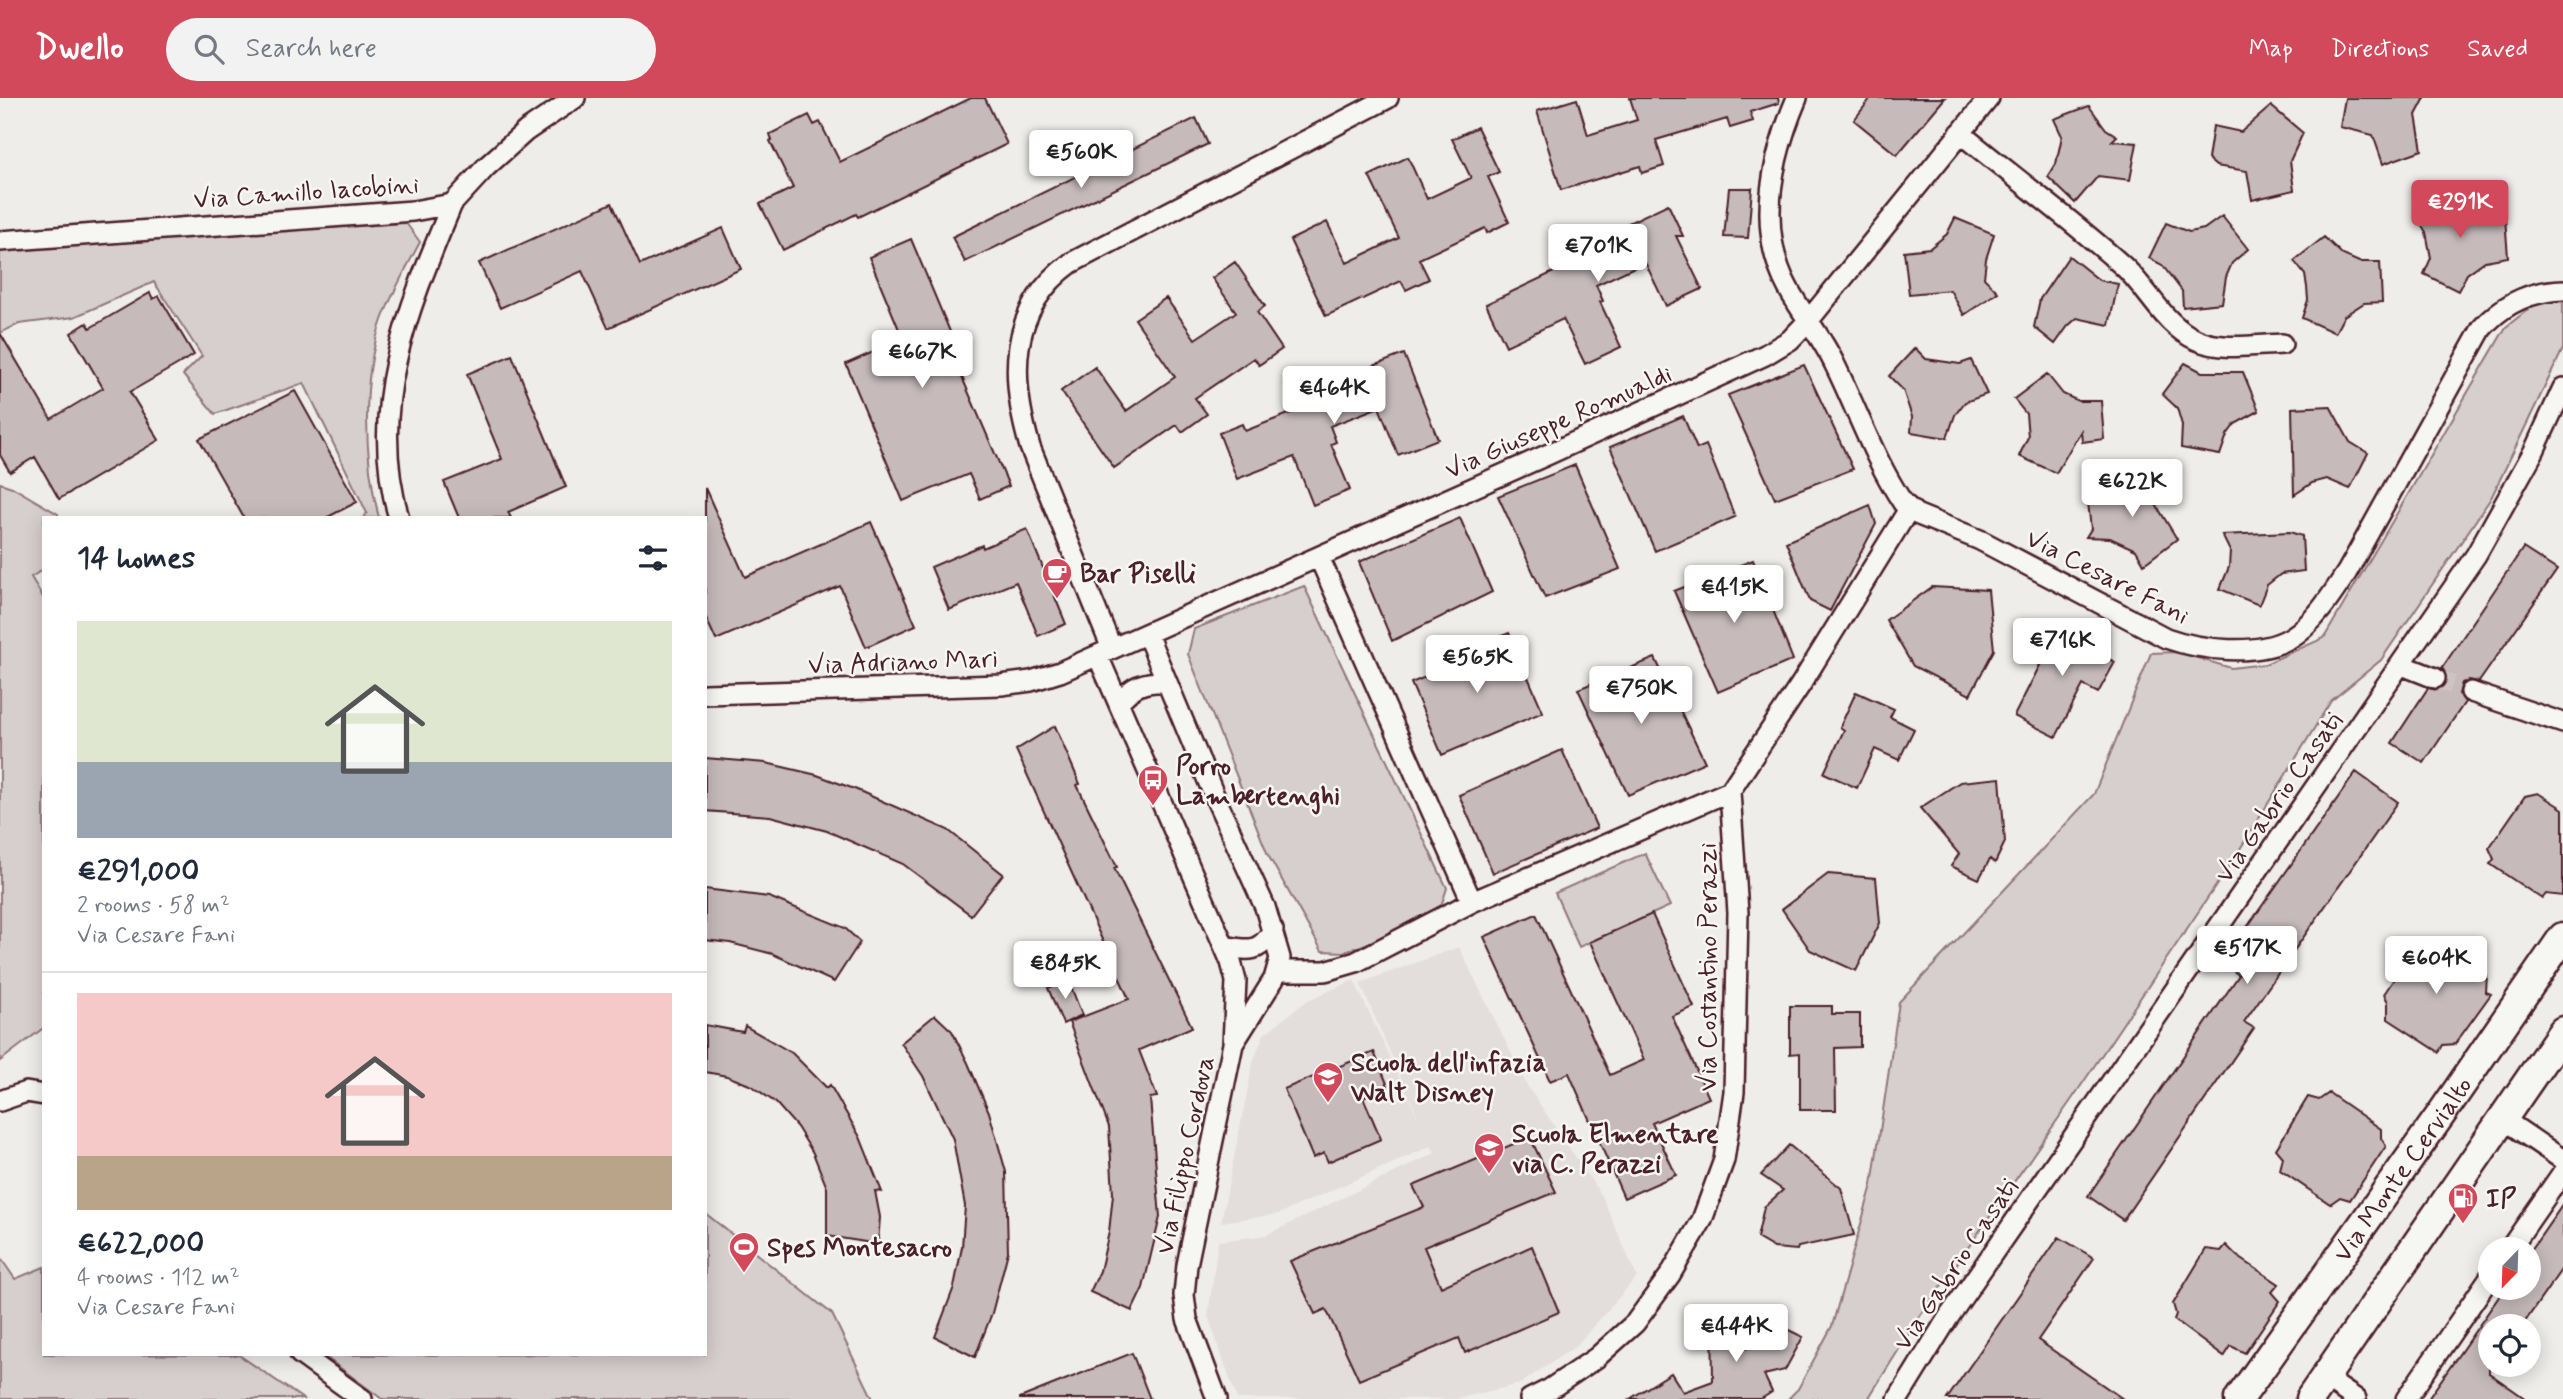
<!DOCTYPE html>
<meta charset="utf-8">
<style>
:root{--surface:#fff;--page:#f2f2f3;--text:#1f2937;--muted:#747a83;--line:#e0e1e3;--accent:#d1495b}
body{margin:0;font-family:Mynerve,sans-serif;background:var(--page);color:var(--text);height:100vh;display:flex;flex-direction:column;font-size:26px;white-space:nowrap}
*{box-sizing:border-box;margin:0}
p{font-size:23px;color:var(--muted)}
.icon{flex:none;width:38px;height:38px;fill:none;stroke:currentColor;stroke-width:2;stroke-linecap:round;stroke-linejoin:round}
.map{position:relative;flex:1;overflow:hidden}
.panel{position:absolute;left:42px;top:418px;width:665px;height:840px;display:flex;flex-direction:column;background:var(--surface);border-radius:0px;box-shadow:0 4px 18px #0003}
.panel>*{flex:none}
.needle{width:46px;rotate:203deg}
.tools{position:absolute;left:2478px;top:1139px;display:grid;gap:14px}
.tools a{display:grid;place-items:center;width:63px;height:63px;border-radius:50%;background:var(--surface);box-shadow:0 4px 18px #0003;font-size:35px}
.price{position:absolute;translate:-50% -60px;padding:0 16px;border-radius:7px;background:#fff;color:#222;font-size:23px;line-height:46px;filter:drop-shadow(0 2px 4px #0008)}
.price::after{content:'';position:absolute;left:50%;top:42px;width:21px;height:16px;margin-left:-10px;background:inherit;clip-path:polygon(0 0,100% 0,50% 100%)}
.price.active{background:var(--accent);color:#fff}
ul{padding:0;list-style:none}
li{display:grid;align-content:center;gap:14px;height:371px;padding:0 35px}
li+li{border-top:2px solid var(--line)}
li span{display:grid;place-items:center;height:217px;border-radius:0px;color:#555}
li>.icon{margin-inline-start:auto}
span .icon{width:126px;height:126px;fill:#fffc;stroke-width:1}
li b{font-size:30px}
h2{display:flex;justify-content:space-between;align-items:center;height:84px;padding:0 35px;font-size:30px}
header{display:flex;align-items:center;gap:42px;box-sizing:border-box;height:98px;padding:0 35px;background:var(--accent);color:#fff}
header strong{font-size:33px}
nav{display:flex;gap:38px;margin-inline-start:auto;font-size:24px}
.search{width:490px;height:63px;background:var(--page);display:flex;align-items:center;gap:18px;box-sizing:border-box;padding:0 24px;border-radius:38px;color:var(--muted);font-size:26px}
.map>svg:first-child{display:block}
</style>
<header>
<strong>Dwello</strong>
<div class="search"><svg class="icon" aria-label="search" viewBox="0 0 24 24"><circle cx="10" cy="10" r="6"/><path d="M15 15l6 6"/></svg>Search here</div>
<nav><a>Map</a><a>Directions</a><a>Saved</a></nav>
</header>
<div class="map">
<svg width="2563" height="1301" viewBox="0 0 2563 1301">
<rect width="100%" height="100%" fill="#efedea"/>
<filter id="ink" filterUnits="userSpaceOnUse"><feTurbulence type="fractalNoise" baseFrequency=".0143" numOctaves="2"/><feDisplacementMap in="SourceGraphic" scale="14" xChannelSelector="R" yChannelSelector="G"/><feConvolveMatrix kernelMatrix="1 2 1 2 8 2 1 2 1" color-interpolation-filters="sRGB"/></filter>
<g filter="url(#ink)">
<path fill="#e3dedc" d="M1459,849L1528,989L1602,1098L1637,1179L1576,1248L1520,1286L1456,1301H1237L1208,1218L1218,1143L1266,1137L1435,1055L1431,1048L1279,1116L1221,1124L1253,964L1264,936L1308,902L1354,882L1421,1026L1360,885Z"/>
<path fill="#d7cfce" stroke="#90777c" stroke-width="2" d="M406,125L420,144C407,169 392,195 382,222C361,280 364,361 379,420H363L367,415L304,285L215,316L183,277L202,258L154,184L74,219L19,226L0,235V150Z
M2563,203V251L2491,400L2381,562L2331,603L2232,764L2072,1001L1916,1224L1868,1301H1788L1798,1291L1832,1228L1872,1087L1899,904L2094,696L2151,555L2177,554L2231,570L2265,566L2324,540L2506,229L2535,206Z
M0,385L12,389L58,416V420H44V471L31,479L44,501V933L42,931L0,963Z
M1304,488L1447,790L1441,808L1396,835L1344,854L1322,853L1268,757L1188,556L1194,531Z
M1645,755L1670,808L1579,849L1555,795Z
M705,1115L832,1216L873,1301H382L323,1257L705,1256Z
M0,1159L15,1181L44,1169V1256L239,1257L303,1301H0Z"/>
<path fill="#c6babb" stroke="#4a1f2b" stroke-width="2" d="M971,0H985L1007,46L858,119L856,116L783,152L760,106L793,90L770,43L772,42L770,36L809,17L814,27L820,24L840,64Z
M1630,0H1778L1779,5L1750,14L1753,23L1730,30L1727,21L1656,42L1664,68L1642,75L1640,68L1561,92L1537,13L1577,1L1588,37L1637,22Z
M1871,0H1945L1897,57L1854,22Z
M2345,0H2425L2416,17L2422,52L2383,66L2373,37L2340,29Z
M2089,8L2106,31L2117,38L2112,43L2137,45L2130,82L2098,78L2075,105L2048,79L2056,66L2062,38L2054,21Z
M2271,8L2303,35L2290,63L2294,92L2252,102L2247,73L2216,68L2208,61L2213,28L2241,34Z
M1196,20L1208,46L965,164L952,139Z
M1477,29L1499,74L1488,79L1509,124L1487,135L1485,130L1419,161L1429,181L1406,192L1401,183L1326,218L1290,142L1327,124L1347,165L1399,140L1369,78L1408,59L1427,101L1471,80L1452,41Z
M1729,90H1752L1748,140L1724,139Z
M2448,91L2459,108L2488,120H2505L2508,159L2485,163L2467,176L2458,193L2424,176L2431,160L2426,134L2416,118Z
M612,105L640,167L723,130L741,171L608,230L582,173L500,210L479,165Z
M1668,106L1683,138H1676L1702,191L1666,208L1645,164L1596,187L1603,203L1600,204L1621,249L1585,266L1563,221L1506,248L1486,206L1575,164L1568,148L1589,138L1591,143Z
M2222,118L2248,151L2232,165L2226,179L2222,205L2183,209L2182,193L2162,167L2149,160L2166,125L2189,134L2204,131Z
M1955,120L1994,136L1986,161L1984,180L1998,194L1964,217L1950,192L1909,196L1904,153L1930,150L1947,136Z
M2324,139L2343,157L2359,164H2380L2382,204L2364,205L2344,218L2335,235L2302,220L2308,202L2307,189L2305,177L2294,163Z
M911,141L967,274L961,277L1009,388L980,401L969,376L903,403L846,266L903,241L869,159Z
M2069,158L2099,182L2118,186L2109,227L2077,220L2068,228L2055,246L2034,229L2040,201Z
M1235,164L1265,208L1257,214L1282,251L1259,267L1254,260L1195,300L1207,316L1182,334L1177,327L1114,370L1061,293L1095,269L1126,313L1175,279L1135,221L1166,200L1195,241L1236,214L1212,180Z
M150,195L153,201L159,198L194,257L130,294L159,342L59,401L35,359L10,374L0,357V235L51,321L103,290L71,235L87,225L90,230Z
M1915,250L1926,261L1960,266L1971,262L1987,296L1965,304L1955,317L1947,340L1911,334L1912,319L1903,292L1889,278Z
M1404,256L1438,341L1398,357L1379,309L1330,328L1336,344L1331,346L1350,392L1313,407L1294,359L1237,381L1219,335L1242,326L1245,333L1312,307L1304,288L1329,278L1332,284Z
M512,257L566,389L508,414L511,420H459L444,384L502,361L467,276Z
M2185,265L2202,274H2243L2259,313L2235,326L2227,337L2220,357L2181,350L2182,327L2177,310L2162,296Z
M1804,267L1853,371L1775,401L1728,297Z
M2047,276L2063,296L2078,303H2101L2104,341L2082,344L2081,333L2056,375L2019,358L2028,339L2026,316L2014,301Z
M295,293L357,404L326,420H244L199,341Z
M2330,308L2350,344L2368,355L2350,391L2327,381L2312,385L2294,397L2292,310Z
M1683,318L1697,351L1706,347L1735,419L1655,453L1610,349Z
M1575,367L1620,471L1545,500L1498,398Z
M2133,369L2177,441L2144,466L2136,452L2110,440L2086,439L2091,431L2088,404L2109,401V404Z
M705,390L745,479L871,424L916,527L866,549L840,488L716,542L705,518Z
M1870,407L1876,426L1830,513L1810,503L1786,444Z
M1460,420L1492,494L1392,543L1359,464Z
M1027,431L1066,526L1038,538L1016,484L949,512L931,469L982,447L983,450Z
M2290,434L2302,438L2304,473L2281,476L2267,487L2259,507L2220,491L2229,469L2230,453L2222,437Z
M2523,450L2557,472L2479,584L2469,582L2462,585L2459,596L2465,604L2424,665L2392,645L2428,590L2437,592L2446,585L2447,578L2442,570Z
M1753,462L1793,562L1718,594L1674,493Z
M1932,489L1988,492L1994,552L1970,597L1913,568L1886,522Z
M2061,526L2099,546L2095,554L2115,564L2098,595L2083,587L2056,639L2014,618L2040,567L2032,562L2049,530L2057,534Z
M1509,535L1543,614L1442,657L1411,585L1450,569L1447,561Z
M1655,560L1705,664L1628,697L1578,591Z
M1856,594L1894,611L1890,619L1914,631L1899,662L1875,651L1857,690L1824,675L1844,632L1840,629Z
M1055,628L1080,686L1077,687L1117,769L1114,770L1192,929L1139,952L1157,999L1150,1000L1160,1119L1143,1190L1132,1213L1090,1194L1100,1173L1109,1134L1113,1096L1109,1029L1069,924L1129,901L1016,652Z
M1562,652L1597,730L1493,775L1459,697Z
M705,660L766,665L817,677L857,692L948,732L1003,776L971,817L903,766L827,733L770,718L705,713Z
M2356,674L2398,704L2244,924L2254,930L2123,1122L2088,1098L2239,877L2222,865Z
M2000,680L2005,744L1995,765L1990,761L1979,781L1951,768L1959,756L1920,710L1960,684Z
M2538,695L2563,711V798L2546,796L2542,801L2490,766L2494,761L2489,750L2525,698Z
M1828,776L1876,780L1880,825L1856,873L1810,852L1782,811Z
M705,791L769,799L845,830L860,844L834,884L773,856L730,845L705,842Z
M1536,816L1610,977L1644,962L1590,844L1652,816L1694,909L1672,918L1709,1000L1652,1025L1676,1077L1624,1100L1569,975L1550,983L1484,839Z
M2439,844L2487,877L2486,894L2491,896L2455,946L2443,947L2439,954L2388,921V904L2384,896L2416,848L2427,850Z
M1068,881L1082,917L1063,926L1048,890Z
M1790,908H1832V916H1860V949L1835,950L1836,1012H1800V955L1790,956Z
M935,917L952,933L968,965L989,1014L1006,1074L1008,1154L992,1215L975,1259L935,1239L954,1189L962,1149L965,1108L953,1041L923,978L901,945Z
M705,927L743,934L745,928L792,955L827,990L830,987L860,1039L882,1094L875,1093L880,1119L878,1146L827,1138V1090L813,1055L797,1029L776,1005L752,988L727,978L705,974Z
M1374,954L1388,988L1363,999L1381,1041L1328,1064L1324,1055L1313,1060L1284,991Z
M2329,995L2381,1031V1040L2386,1048L2350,1102L2340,1099L2330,1106L2280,1072L2283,1059L2276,1051L2308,999L2319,1002Z
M1530,1039L1556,1094L1424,1149L1441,1189L1532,1148L1559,1214L1465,1255L1459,1240L1359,1282L1326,1211L1315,1216L1290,1163L1424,1109L1413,1088Z
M1789,1047L1841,1090L1854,1137L1798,1149L1797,1152L1774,1150L1757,1140L1764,1109L1783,1092L1761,1077Z
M2563,1106V1169L2522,1228H2490L2489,1275L2526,1301H2428L2505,1190H2529V1155Z
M2059,1139L2094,1160L2038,1242L2123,1301H1947Z
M2226,1147L2237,1158L2279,1186L2272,1194L2280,1203L2245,1255L2231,1248L2224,1259L2174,1222L2176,1216L2173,1206L2206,1151L2221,1153Z
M1712,1220H1738L1747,1250L1764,1220L1803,1239L1785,1272L1764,1277L1772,1294L1761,1301H1630L1671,1275L1683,1294L1713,1283Z
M1132,1255L1150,1301H1020V1300Z"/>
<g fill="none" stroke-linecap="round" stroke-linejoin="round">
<path stroke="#cec4c4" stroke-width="19" stroke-dasharray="19 10" stroke-linecap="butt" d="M2435,580L2471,594"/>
<g stroke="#4a1f2b" stroke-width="24">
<path id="street" d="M1797,0C1772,59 1756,131 1788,190C1802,216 1822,239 1835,267C1857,312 1875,363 1903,405L1916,416L1980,442L2166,540C2200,552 2258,559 2290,540C2314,526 2332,497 2347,474L2482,230C2503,206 2531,193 2563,192
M1960,35C2014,79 2070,121 2122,167C2149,191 2163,227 2197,242C2222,253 2255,247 2282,246
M0,143L413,113L452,106L486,69L526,33L575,0
M399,420C366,307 409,209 452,106
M1319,459L1472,804
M1147,536L1214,697L1265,809L1280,860L1274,881L1233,946L1187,1167L1184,1197L1187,1221L1217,1301
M1112,551L1030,349C1010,281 1007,211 1071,165L1388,0
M1098,558L1231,864L1236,883L1233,946
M2402,567L2435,580
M2471,594L2563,625
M705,596L1001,587L1031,583L1060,574L1549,356L1765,257L1790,242L1809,222L1989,0
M1119,604C1133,587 1145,583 1167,584
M1225,848C1249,853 1260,855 1273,832
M1278,873H1325L1356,864L1472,804L1730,693
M0,1003L26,994L44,997
M2503,1021L2563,1062
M2509,1152L2563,1074
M300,1256L362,1301
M2325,1280L2356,1301
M1530,1301L1550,1291L1596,1260L1635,1225L1670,1177L1702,1122L1724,1062L1734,994L1738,815L1730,693L1801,586L1909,411
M1898,1301L1948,1220L2476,457L2534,353L2563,290
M2406,1301L2490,1179"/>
</g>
<g stroke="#4a1f2b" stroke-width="33">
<g id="secondary">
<path id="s1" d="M2239,1301L2442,1015L2563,839"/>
<path d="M2310,1301L2563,933"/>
</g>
</g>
<use href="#street" stroke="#f6f6f2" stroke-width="19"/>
<use href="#secondary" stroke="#f6f6f2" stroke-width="28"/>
</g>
</g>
<defs>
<g id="cafe-pin" transform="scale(1.575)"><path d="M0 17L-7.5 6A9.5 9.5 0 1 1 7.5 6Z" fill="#d1495b" stroke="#f6f6f2"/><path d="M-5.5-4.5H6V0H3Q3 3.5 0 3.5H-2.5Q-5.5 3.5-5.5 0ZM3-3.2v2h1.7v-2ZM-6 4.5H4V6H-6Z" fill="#fff"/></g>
<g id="bus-pin" transform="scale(1.575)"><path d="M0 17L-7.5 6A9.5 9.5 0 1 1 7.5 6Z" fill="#d1495b" stroke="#f6f6f2"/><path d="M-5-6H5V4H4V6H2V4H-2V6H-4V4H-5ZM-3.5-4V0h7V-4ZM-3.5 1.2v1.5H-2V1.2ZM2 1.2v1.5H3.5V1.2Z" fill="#fff"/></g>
<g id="school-pin" transform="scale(1.575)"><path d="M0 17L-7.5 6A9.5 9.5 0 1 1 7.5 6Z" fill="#d1495b" stroke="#f6f6f2"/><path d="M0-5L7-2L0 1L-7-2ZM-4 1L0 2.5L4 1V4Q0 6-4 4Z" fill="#fff"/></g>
<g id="fuel-pin" transform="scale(1.575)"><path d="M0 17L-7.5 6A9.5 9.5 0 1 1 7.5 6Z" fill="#d1495b" stroke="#f6f6f2"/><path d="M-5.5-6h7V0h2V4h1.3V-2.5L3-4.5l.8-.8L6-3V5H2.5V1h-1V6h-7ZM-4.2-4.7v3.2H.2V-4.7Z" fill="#fff"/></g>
<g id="stadium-pin" transform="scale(1.575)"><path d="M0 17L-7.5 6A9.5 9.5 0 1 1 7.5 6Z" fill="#d1495b" stroke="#f6f6f2"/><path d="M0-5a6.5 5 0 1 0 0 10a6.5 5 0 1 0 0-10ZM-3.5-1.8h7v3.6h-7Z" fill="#fff"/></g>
</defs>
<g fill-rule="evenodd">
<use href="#cafe-pin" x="1057" y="475"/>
<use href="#bus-pin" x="1153" y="682"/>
<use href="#school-pin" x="1328" y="979"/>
<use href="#school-pin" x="1489" y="1050"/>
<use href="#fuel-pin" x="2463" y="1100"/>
<use href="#stadium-pin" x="744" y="1149"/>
</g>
<g text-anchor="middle" stroke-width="5" stroke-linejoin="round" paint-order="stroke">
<g font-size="26" fill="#4a1f2b" stroke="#f6f6f2">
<text transform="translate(306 93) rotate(-4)" y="9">Via Camillo Iacobini</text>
<text transform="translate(1558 323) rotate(-24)" y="9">Via Giuseppe Romualdi</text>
<text transform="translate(2108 478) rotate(27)" y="9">Via Cesare Fani</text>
<text transform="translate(903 563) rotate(-2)" y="9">Via Adriano Mari</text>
<text transform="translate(2278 699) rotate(-55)" y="9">Via Gabrio Casati</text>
<text transform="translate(1707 869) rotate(-90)" y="9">Via Costantino Perazzi</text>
<text transform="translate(1184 1057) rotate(-78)" y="9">Via Filippo Cordova</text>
<text dy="9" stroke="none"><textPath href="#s1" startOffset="282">Via Monte Cervialto</textPath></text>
<text transform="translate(1955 1166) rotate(-56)" y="9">Via Gabrio Casati</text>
</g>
<g font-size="26" font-weight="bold" fill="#4a1f2b" stroke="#f6f6f2" text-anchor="start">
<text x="1080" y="484">Bar Piselli</text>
<text x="1176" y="676">Porro<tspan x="1176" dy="30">Lambertenghi</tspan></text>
<text x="1351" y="973">Scuola dell'infazia<tspan x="1351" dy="30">Walt Disney</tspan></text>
<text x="1512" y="1044">Scuola Elmentare<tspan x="1512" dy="30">via C. Perazzi</tspan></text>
<text x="2486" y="1109">IP</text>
<text x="767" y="1158">Spes Montesacro</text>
</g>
</g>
</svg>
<div class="tools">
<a><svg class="needle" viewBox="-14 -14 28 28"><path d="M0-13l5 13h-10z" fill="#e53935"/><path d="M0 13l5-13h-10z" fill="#747a83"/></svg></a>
<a><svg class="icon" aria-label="locate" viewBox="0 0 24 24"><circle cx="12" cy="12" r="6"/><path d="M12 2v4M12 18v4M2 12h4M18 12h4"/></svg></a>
</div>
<b class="price" style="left:1081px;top:92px">€560K</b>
<b class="price active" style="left:2460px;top:142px">€291K</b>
<b class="price" style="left:1598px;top:186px">€701K</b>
<b class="price" style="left:922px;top:292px">€667K</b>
<b class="price" style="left:1334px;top:328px">€464K</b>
<b class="price" style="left:2132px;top:421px">€622K</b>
<b class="price" style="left:1734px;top:527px">€415K</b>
<b class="price" style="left:2062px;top:580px">€716K</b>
<b class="price" style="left:1477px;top:597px">€565K</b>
<b class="price" style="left:1641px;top:628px">€750K</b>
<b class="price" style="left:2247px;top:888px">€517K</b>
<b class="price" style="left:2436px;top:898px">€604K</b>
<b class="price" style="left:1065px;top:903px">€845K</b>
<b class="price" style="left:1736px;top:1266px">€444K</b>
<section class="panel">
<h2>14 homes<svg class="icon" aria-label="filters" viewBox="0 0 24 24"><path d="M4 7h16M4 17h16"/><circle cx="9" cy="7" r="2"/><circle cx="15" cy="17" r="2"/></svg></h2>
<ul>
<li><span style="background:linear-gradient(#dfe7d0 65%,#9aa5b1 0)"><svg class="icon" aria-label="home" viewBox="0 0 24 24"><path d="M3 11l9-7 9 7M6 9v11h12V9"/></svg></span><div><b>€291,000</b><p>2 rooms · 58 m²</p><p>Via Cesare Fani</p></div></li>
<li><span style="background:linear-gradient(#f6c9c9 75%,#b9a48a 0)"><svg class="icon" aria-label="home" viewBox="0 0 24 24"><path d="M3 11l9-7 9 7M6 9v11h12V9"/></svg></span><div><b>€622,000</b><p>4 rooms · 112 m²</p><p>Via Cesare Fani</p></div></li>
</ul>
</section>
</div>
